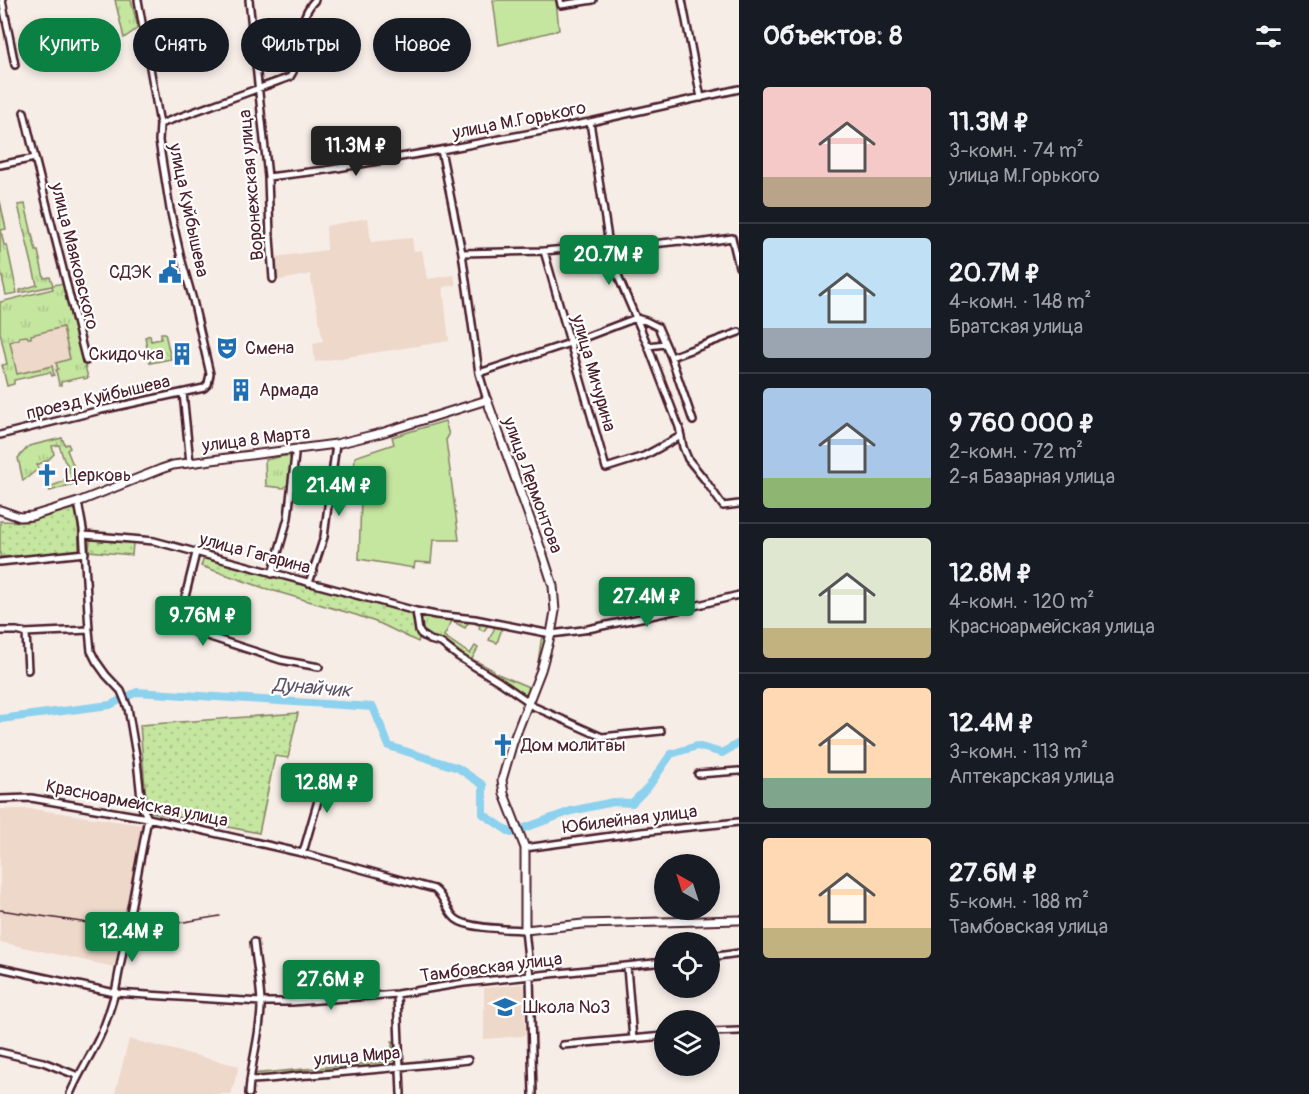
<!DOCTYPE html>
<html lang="ru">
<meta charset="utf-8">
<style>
:root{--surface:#171b24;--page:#20242c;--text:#f1f3f6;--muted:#9ea1a6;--line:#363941;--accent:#0b8043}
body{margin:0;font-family:Pangolin,sans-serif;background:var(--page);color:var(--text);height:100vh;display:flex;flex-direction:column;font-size:22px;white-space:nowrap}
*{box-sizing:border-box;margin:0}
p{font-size:20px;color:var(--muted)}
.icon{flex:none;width:33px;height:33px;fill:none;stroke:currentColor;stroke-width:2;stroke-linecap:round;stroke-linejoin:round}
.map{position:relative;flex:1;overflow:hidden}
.side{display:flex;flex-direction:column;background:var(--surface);width:570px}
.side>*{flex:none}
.hud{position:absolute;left:18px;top:18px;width:570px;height:54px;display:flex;gap:12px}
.needle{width:39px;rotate:321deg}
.fabs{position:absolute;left:654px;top:854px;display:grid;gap:12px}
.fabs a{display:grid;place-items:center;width:66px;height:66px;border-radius:50%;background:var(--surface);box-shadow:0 3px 9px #0003;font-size:30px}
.price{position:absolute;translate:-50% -51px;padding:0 14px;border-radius:6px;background:var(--accent);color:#fff;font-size:20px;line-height:39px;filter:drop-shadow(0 2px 3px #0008)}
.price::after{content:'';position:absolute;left:50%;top:36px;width:18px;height:14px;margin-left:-9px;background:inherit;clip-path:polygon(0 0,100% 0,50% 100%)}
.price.selected{background:#222;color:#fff}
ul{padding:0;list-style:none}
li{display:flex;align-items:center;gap:18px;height:150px;padding:0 24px}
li+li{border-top:2px solid var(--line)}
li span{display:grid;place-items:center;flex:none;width:168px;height:120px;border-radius:6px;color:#555}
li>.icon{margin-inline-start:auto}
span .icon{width:72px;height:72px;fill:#fffc;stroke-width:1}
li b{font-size:26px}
h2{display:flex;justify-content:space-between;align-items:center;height:72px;padding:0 24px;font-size:26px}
.tag{padding:0 21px;border-radius:27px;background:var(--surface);box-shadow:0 3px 9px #0003;font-size:21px;line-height:54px}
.tag.selected{background:var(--accent);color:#fff}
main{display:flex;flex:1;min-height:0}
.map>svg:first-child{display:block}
</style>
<main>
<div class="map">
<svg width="739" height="1094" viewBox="0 0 739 1094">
<defs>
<pattern id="grass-tufts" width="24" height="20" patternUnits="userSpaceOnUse" patternTransform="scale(1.5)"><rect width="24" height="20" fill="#c4e69f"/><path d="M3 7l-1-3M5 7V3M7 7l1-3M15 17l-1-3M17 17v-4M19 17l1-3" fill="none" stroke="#aac589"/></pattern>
<pattern id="park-dots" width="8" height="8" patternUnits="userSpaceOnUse" patternTransform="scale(1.5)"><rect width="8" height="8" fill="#c4e69f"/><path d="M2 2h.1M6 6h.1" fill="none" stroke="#aac589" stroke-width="1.8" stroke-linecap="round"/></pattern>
</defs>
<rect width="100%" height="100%" fill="#f7ede7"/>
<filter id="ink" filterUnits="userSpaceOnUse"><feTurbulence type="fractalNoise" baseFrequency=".0167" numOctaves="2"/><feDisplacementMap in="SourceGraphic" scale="12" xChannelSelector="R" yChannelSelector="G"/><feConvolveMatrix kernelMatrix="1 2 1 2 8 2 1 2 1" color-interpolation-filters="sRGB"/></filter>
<g filter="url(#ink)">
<path fill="#edd8ca" d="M368,218L371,242L412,238L414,251L422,250L427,279L454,275L456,285L443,287L449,341L315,362L313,343L323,341L310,274L276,281L275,257L327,250L326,226Z
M64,287L81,364L11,380L0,332V302Z
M0,809H33L143,825L114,967L0,942Z
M523,984L525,995V1034L522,1036L484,1039V988Z
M129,1039L239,1066L231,1094H115Z"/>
<path fill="url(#grass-tufts)" stroke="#878265" stroke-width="1.5" d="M115,0H131L138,28L124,38Z
M0,201L6,229L1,230L4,245H7L17,293L6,295L0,268Z
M25,204L36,251H38L44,278L50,277L53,285L65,283L88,378L84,379L83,377L61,382V385H59L56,370L58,369L56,363L70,359L63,327L31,335V338H28L27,336L19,337V339L10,342L17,374L52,366L54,375L52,376L50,372L14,380V384L7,386L2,365L7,364L0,332V302L53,289L52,286L20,293V290L37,285L18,205Z
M161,333H165L171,359L150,363L145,337L150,335L151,341L161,339Z
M62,438L65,445L68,444L70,448L67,450L80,482L50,491L49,487L63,482L69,472L67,464L64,460L59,445L52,446L54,454L48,460L37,465L38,469L23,481L18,458L29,446Z
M284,456H289L291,459L289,483L284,488L266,486L265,460Z
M417,615L469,619L543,635L545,639L537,669L542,635L502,628L497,643L489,640L495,627L488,625L484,631L479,629L480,626L470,620L465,628L452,621L444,636L470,654L475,646L478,648L472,659L493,670V672L531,688L529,694L525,695L441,642L421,633L419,630Z
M392,1041H393L395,1061L392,1065L388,1067L253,1078L251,1074L392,1061Z"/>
<path fill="url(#park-dots)" stroke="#878265" stroke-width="1.5" d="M72,509L75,510L78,514L79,551L78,552L0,557V521L27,522Z
M90,540L133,543L132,555L89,551Z
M204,558L412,614L414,616L416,630L420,636L418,642L381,624L356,615L264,588L201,566Z
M298,713L288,758L275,756L259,833L147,811L140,725Z"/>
<path fill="#c4e69f" stroke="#878265" stroke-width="1.5" d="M493,0H556L559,30L499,45Z
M445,421L449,435L446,440L459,540H433L431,563L415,562L414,568L359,559L362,469L354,468L355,457L394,444L392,437Z"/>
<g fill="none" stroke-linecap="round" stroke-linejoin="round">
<path stroke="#8cd1ee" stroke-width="8" d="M0,719L110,705L137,692L373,707L389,746L458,768L483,785V814L511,833L571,811L613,802L632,803L649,786L671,754L697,746L722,753L739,743"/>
<g stroke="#4a1f2b" stroke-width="10">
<path id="minor" d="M2,0L15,65
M249,0L268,177L270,237L273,279
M560,0L561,5L593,0
M682,0L701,98
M590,122L609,245L620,281L648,346L679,427L683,447L688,459L705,480L723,506L739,504
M160,124L290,77L293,72C297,51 299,15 315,0
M441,150L462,253L479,373L487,400
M35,158L86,361
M0,165L35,158L24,112
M268,177L326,170L441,150L590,122L739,89
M544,251L606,468L644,456L681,436
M462,253L544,251L609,245L625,247L680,241L698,243L732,238L739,267
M648,346L665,344
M671,357L739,332
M479,373L570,343L636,318L646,321L658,327L671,357L693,421
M183,393L190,463
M0,435L101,410L204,388L208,384L210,374L193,300L181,258L170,209L159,141L160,124L138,0
M84,535L154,541L416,611L436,615L475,619L551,634L583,630L674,611L739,595
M196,553L180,617L181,625L195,632L281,660L319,667
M0,562L85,553
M272,574L288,518L295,455L294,449
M309,583L324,537L336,444
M416,611L419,631L421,634L430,640L441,643L459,657L500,682L529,702
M0,631H17L24,633L89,630
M26,633L28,670
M528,704L602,737L661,731
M698,774L739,771
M0,799L31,798L148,818L302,853L434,889C445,897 446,911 456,919C468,929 509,929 525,930L530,977L533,1094
M525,848L641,832L739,822
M302,853L304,849L319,797L305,793
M710,957L739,953
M627,967L633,1039
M0,968L115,993L261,1002H292L397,994L464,983L664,962
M397,994L401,1094
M710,1032L739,1031
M563,1045L664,1036
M0,1052L43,1062L78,1076
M250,1080C270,1080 290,1076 310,1075C363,1071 415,1066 468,1060
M70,1094C78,1075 90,1057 99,1038C106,1024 110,1009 115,993L148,818L142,807L137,761L128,708L121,691L106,675L96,661L91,651L89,630L83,529L78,502
M249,1094C250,1064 262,1031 261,1002C260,982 256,962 254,942"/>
</g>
<g stroke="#4a1f2b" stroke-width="11">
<path id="major" d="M0,510L20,517L32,516L78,502L161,469L173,465L336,444L381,433L487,400L543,555L553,586L555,611L551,634L541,670L513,742L502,780L504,794L525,848V930L583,924L739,920"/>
</g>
<use href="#minor" stroke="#fff" stroke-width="5"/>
<use href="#major" stroke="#fff" stroke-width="7"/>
<path stroke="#4a1f2b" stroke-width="1.5" d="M0,910L136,930L220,916"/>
</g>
</g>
<defs>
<g id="civic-bare" transform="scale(1.8)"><path d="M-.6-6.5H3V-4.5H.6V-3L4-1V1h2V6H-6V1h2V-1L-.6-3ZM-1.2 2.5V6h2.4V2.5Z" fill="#1f6fb2" stroke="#fff" stroke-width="2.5" paint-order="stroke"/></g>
<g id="theatre-bare" transform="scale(1.8)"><path d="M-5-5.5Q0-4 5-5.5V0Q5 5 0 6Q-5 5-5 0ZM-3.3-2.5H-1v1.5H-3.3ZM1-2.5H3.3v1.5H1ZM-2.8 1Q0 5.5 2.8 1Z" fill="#1f6fb2" stroke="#fff" stroke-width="2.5" paint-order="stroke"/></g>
<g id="building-bare" transform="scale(1.8)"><path d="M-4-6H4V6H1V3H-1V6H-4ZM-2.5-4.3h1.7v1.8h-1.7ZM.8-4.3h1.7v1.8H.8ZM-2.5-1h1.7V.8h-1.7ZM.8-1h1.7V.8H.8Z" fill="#1f6fb2" stroke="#fff" stroke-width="2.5" paint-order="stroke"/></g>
<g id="church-bare" transform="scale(1.8)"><path d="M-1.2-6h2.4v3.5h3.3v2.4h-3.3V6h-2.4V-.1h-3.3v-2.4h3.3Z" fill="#1f6fb2" stroke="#fff" stroke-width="2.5" paint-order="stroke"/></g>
<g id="school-bare" transform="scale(1.8)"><path d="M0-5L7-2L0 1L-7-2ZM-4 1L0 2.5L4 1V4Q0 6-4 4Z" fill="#1f6fb2" stroke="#fff" stroke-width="2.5" paint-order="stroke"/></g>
</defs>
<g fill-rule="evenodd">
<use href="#civic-bare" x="170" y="272"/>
<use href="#theatre-bare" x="227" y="348"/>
<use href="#building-bare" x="182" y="354"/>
<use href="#building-bare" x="241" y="390"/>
<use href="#church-bare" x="47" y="475"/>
<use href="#church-bare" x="503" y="745"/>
<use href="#school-bare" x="505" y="1007"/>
</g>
<g text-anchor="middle" stroke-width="4.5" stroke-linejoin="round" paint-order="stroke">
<g font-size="18" fill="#4a1f2b" stroke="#fff">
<text transform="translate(519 120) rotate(-11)" y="6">улица М.Горького</text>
<text transform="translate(251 185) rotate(-95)" y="6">Воронежская улица</text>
<text transform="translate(189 210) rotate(78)" y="6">улица Куйбышева</text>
<text transform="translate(75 256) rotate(76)" y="6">улица Маяковского</text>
<text transform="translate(594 373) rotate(74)" y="6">улица Мичурина</text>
<text transform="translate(98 397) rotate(-13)" y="6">проезд Куйбышева</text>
<text transform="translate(256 439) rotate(-7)" y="6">улица 8 Марта</text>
<text transform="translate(533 485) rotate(70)" y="6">улица Лермонтова</text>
<text transform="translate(255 553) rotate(15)" y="6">улица Гагарина</text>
<text transform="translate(137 803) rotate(11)" y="6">Красноармейская улица</text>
<text transform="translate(630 819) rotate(-7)" y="6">Юбилейная улица</text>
<text transform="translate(491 967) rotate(-7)" y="6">Тамбовская улица</text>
<text transform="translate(357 1056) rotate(-5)" y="6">улица Мира</text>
</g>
<g font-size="18" fill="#4a1f2b" stroke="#fff" text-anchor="start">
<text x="152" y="278" text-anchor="end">СДЭК</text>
<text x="245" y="354">Смена</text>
<text x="164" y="360" text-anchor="end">Скидочка</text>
<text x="259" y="396">Армада</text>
<text x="65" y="481">Церковь</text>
<text x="521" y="751">Дом молитвы</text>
<text x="523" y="1013">Школа №3</text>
</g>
<g font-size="20" font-style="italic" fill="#5e5466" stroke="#fff">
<text transform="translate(312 687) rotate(4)" y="7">Дунайчик</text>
</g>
</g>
</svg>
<div class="fabs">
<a><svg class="needle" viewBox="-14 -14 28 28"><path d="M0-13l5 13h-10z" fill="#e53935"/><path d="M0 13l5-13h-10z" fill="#9ea1a6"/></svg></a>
<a><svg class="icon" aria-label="locate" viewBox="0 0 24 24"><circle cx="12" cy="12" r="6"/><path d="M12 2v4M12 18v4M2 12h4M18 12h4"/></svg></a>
<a><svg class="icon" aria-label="layers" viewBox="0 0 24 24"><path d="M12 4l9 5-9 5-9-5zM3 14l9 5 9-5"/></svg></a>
</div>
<b class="price selected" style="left:356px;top:177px">11.3M ₽</b>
<b class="price" style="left:609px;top:286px">20.7M ₽</b>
<b class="price" style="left:339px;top:517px">21.4M ₽</b>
<b class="price" style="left:647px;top:628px">27.4M ₽</b>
<b class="price" style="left:203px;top:647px">9.76M ₽</b>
<b class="price" style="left:327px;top:814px">12.8M ₽</b>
<b class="price" style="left:132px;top:963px">12.4M ₽</b>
<b class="price" style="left:331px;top:1011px">27.6M ₽</b>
<div class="hud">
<a class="tag selected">Купить</a>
<a class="tag">Снять</a>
<a class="tag">Фильтры</a>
<a class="tag">Новое</a>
</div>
</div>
<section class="side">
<h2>Объектов: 8<svg class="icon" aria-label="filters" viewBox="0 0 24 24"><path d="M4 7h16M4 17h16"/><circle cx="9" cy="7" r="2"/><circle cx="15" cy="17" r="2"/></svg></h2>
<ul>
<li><span style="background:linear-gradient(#f6c9c9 75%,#b9a48a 0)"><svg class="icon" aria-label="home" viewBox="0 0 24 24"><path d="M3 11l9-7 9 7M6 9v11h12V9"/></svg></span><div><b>11.3M ₽</b><p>3-комн. · 74 m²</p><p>улица М.Горького</p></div></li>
<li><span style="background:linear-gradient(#bfe0f5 75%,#9aa5b1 0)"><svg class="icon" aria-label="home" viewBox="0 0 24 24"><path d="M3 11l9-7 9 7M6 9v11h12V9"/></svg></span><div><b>20.7M ₽</b><p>4-комн. · 148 m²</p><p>Братская улица</p></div></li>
<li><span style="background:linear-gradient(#a9c7e8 75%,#8fb573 0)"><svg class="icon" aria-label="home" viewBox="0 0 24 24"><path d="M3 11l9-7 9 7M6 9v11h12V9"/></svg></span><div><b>9 760 000 ₽</b><p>2-комн. · 72 m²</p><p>2-я Базарная улица</p></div></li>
<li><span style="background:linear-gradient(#dfe7d0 75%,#c2b280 0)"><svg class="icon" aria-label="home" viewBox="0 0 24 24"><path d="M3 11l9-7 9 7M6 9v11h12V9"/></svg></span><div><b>12.8M ₽</b><p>4-комн. · 120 m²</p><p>Красноармейская улица</p></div></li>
<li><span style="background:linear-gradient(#ffd9b3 75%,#7fa58c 0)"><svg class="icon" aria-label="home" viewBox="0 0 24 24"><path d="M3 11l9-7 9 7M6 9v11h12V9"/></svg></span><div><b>12.4M ₽</b><p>3-комн. · 113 m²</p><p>Аптекарская улица</p></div></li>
<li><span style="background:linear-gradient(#ffd9b3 75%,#c2b280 0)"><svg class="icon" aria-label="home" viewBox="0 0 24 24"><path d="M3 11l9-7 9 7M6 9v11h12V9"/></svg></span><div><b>27.6M ₽</b><p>5-комн. · 188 m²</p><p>Тамбовская улица</p></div></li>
</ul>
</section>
</main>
